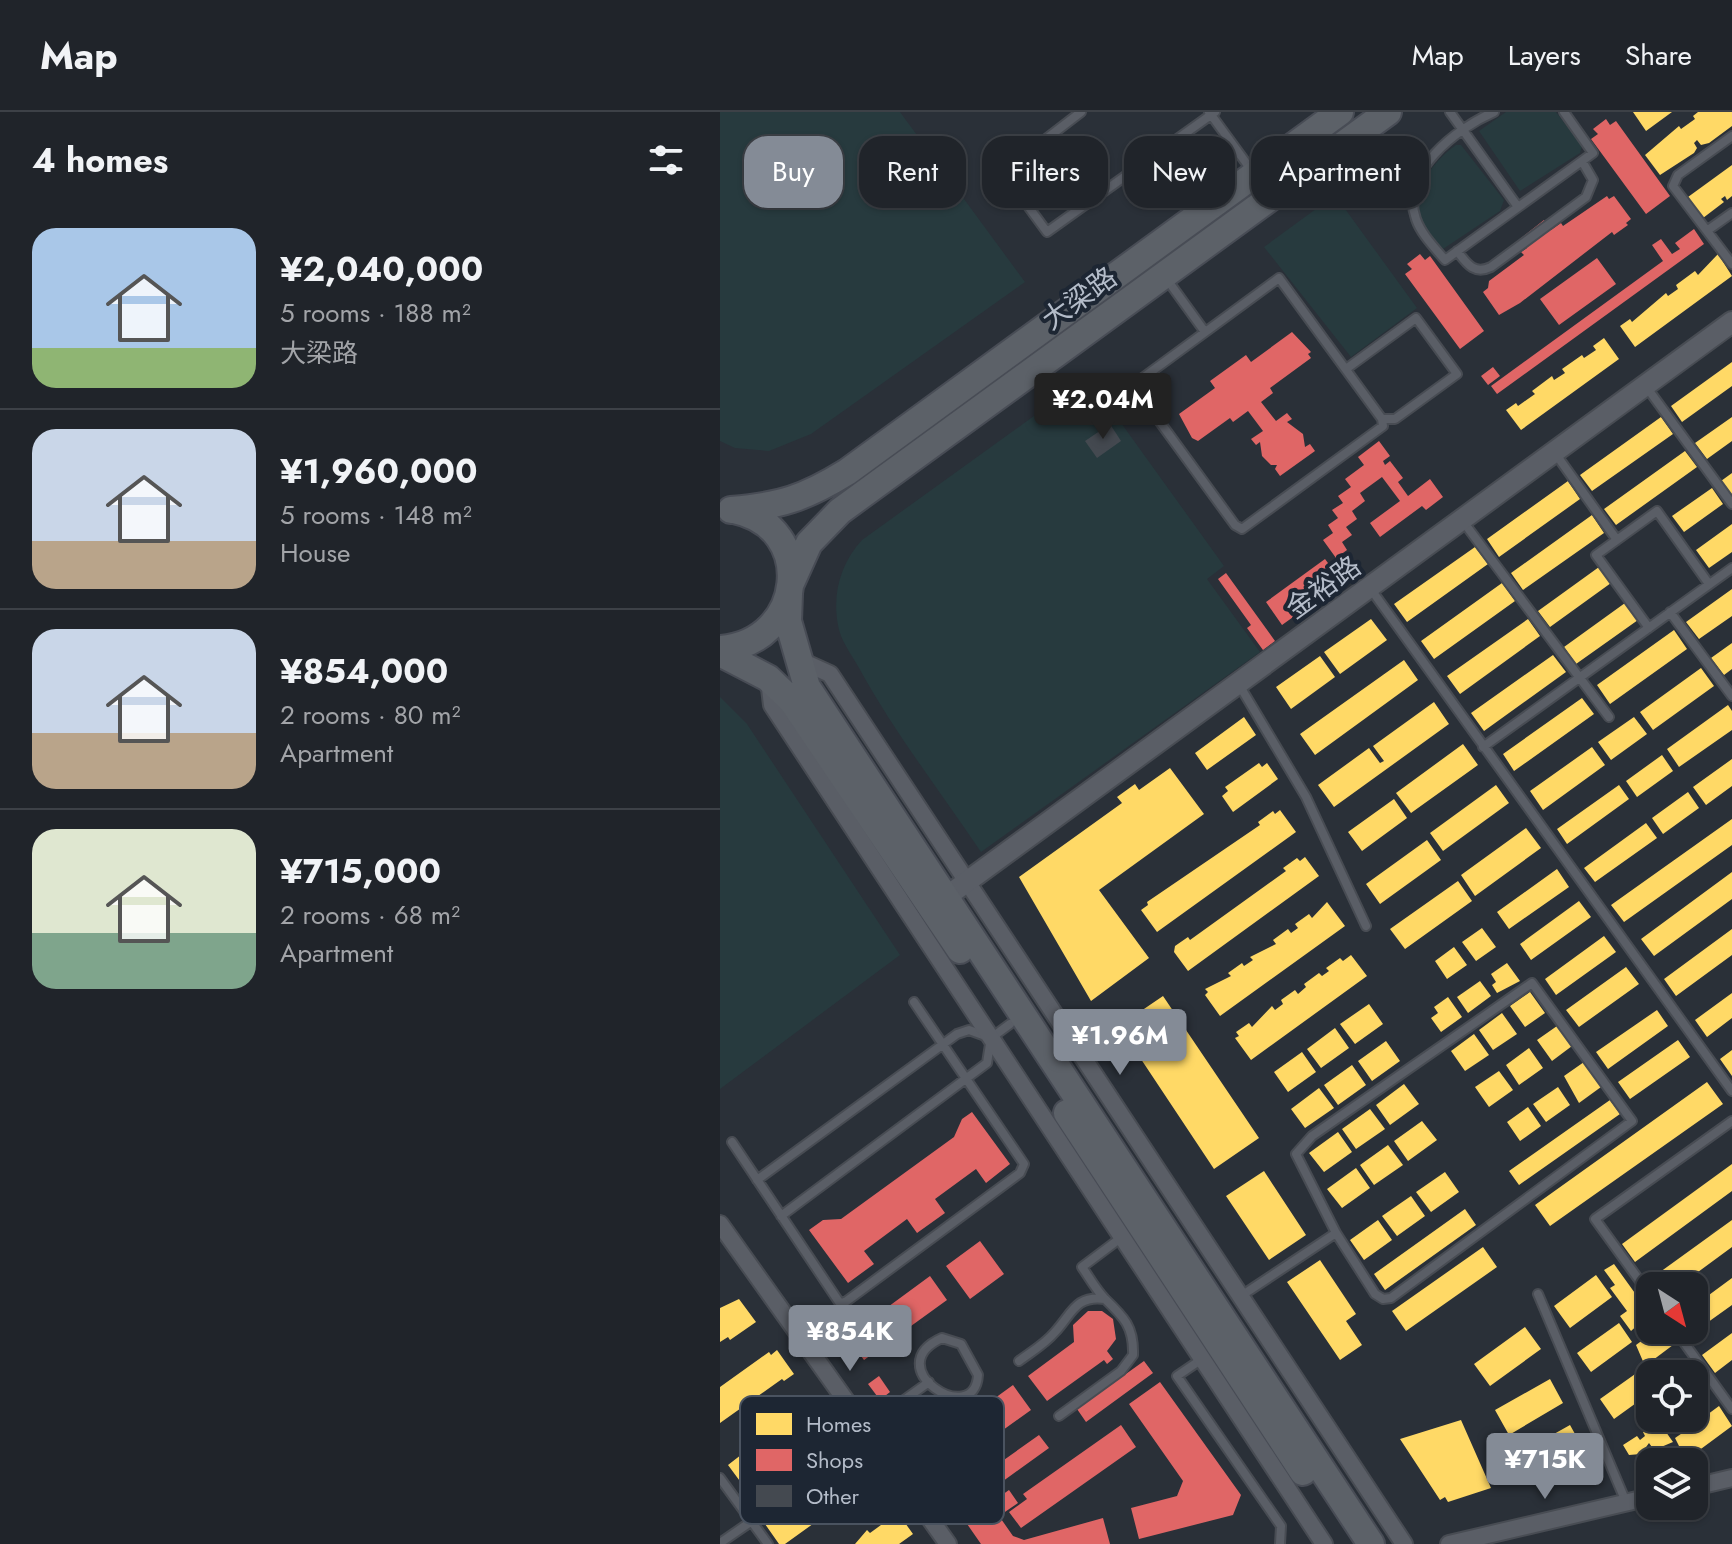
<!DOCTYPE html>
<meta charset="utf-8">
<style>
:root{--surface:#20242a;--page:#2d3036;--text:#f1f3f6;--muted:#a2a4a8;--line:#3d4147;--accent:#848b96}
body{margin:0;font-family:Jost,"Noto Sans SC",sans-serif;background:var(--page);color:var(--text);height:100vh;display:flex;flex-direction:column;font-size:30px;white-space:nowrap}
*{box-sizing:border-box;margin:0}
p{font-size:26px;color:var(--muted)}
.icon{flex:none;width:44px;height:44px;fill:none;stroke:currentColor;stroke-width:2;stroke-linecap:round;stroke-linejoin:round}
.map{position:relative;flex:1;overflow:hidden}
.drawer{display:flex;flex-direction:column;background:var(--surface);width:720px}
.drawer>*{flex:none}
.hud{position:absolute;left:24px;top:24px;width:760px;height:72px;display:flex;gap:16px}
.needle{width:52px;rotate:144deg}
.buttons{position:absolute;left:916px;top:1160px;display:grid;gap:16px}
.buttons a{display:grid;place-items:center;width:72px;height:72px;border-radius:16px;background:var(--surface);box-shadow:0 2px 6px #0004,0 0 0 2px var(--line);font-size:40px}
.price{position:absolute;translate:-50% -68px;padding:0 18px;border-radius:8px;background:var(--accent);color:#fff;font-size:26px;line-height:52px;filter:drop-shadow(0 2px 4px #0008)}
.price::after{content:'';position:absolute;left:50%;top:48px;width:24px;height:18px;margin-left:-12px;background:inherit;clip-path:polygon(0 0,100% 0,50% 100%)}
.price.current{background:#222;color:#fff}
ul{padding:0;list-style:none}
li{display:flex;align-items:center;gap:24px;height:200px;padding:0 32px}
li+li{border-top:2px solid var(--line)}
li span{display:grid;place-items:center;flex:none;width:224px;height:160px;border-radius:24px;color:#555}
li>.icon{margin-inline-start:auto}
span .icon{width:96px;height:96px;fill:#fffc;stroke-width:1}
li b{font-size:34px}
h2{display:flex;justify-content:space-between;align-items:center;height:96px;padding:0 32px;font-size:34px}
.chip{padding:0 28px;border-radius:24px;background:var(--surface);box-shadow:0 2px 6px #0004,0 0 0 2px var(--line);font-size:28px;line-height:72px}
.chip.current{background:var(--accent);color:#fff}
header{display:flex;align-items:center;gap:48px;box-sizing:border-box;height:112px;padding:0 40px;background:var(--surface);border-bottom:2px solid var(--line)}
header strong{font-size:38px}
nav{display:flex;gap:44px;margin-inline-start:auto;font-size:28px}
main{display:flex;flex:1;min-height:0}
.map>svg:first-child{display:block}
</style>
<header>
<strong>Map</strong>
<nav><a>Map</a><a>Layers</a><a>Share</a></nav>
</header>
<main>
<section class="drawer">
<h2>4 homes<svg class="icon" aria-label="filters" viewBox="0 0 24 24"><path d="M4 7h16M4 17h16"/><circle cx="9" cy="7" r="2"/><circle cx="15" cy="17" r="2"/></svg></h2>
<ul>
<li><span style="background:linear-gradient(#a9c7e8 75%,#8fb573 0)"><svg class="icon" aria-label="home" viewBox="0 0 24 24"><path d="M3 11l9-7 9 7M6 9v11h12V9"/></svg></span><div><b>¥2,040,000</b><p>5 rooms · 188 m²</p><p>大梁路</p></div></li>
<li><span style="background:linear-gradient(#c9d6e8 70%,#b9a48a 0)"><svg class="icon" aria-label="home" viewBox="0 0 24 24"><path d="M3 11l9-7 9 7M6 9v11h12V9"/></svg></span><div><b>¥1,960,000</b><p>5 rooms · 148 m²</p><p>House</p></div></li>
<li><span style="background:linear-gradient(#c9d6e8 65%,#b9a48a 0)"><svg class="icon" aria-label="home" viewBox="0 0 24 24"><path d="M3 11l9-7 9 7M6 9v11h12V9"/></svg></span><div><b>¥854,000</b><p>2 rooms · 80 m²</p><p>Apartment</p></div></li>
<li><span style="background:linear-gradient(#dfe7d0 65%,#7fa58c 0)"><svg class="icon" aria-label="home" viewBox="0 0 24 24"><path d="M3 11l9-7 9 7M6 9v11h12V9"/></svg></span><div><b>¥715,000</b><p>2 rooms · 68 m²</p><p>Apartment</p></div></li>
</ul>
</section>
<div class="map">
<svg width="1012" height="1432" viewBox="0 0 1012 1432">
<rect width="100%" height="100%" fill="#2a3038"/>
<path fill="#273a3e" d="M0,0H180L305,170L91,322L49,339L15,336L0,329Z
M786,0H836L862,34L860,41L800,79L759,19Z
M736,33H741L784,88L780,99L723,137C715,127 700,114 697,101C692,76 717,46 736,33Z
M615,83L697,196L631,245L544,135Z
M368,265L504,454L487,467L540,540L261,740C220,679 174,620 139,556C132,543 120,528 118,513C112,481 121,451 142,428Z
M0,585L27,612L180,843L0,977Z"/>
<path fill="#ffd966" d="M913,0H952L926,19Z
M978,0H1012V14L989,31L981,33L977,28L974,31L977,36L974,41L940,63L925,43L959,14L961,17L975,7L973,4Z
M1012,53V84L1007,88L1005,84L1001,87L1004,90L983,106L968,85Z
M998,142L1012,164L915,235L900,214L910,207L912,210L946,181L948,184L958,177L956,173L975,159L978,163Z
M884,226L899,247L801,318L786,298L796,291L798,294L815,282L812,279L832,264L834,268L845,261L842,257L862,243L864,246L876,238L873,234Z
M1012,250V274L962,310L951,294Z
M941,305L953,322L872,379L860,363Z
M1012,305V329L987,347L975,331Z
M965,339L977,355L896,413L884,397Z
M1012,361V384L1001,369Z
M848,369L860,387L779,445L767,427Z
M992,376L1003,392L964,420L952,404Z
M872,403L884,421L803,478L791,461Z
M1012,412V440L989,456L976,438Z
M755,435L768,452L687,510L674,492Z
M879,455L891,471L830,515L818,499Z
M782,471L795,489L714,547L701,529Z
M1012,477V504L979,527L966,510Z
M905,491L918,508L856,552L844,535Z
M651,507L667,528L620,562L604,540Z
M808,507L820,524L740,582L727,564Z
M954,518L967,537L890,592L877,573Z
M1012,531V557L1004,563L991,546Z
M833,543L846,560L764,619L751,601Z
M600,544L615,565L571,597L556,575Z
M684,548L698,568L595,643L580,622Z
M981,556L994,574L933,618L920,600Z
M862,586L874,602L794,659L783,642Z
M714,590L729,612L614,695L598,673L649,636L660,651L664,649L653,634Z
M1008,593L1012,599V618L959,655L947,637Z
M524,605L536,623L487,658L475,641Z
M914,605L927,622L891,648L878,630Z
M743,632L758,653L691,701L676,681Z
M872,635L885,653L823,698L810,679Z
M942,643L953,659L917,685L906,669Z
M1012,647V674L986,693L973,675Z
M539,651L542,655L547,651L558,667L513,700L502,684L508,679L505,675Z
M450,656L484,702L379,778L429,846L371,889L299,765L402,691L397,685L415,672L419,678Z
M776,673L789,691L723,739L710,721Z
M899,673L909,687L847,732L837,717Z
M968,680L979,696L943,722L932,706Z
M674,687L687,706L642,739L628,720Z
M560,698L576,720L437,820L421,798L428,793L427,790L540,713L538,710L553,699L555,702Z
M1012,707V733L904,810L891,793Z
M926,711L937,726L875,770L864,756Z
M806,716L821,736L755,784L741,763Z
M707,728L721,748L660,792L646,772Z
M585,745L599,764L468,859L454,840L455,834L468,825L470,828L566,759L563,756L577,746L580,749Z
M837,757L849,775L789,817L777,800Z
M1012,760V787L934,844L921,827Z
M738,769L752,789L685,837L670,817Z
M859,789L871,805L811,848L800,832Z
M607,790L625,814L500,904L485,883L488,880L485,877L511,864L508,861L522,851L524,854L533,848L530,845L556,832L553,828L568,817L571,821L578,816L575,812L589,802L592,806Z
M762,816L776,835L756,849L742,830Z
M1012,817V843L956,884L944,867Z
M884,824L896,840L836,883L825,867Z
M734,835L747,853L727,867L715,849Z
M631,843L647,864L531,948L515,926L519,924L516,920L529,911L532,915L552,894L555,898L563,892L561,888L575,878L578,882L586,875L584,872L599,861L602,864L609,859L606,856L620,846L623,849Z
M787,851L800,869L777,881L772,873L776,870L771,862Z
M906,855L919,872L859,915L846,898Z
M760,869L771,884L748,901L737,885Z
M810,880L825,901L805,915L790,894Z
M1012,881V906L987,925L975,908Z
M443,884L539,1026L494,1057L399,914Z
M728,885L742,905L721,920L711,906L718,901L714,895Z
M649,892L663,912L635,932L620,912Z
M937,898L948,914L888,957L876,940Z
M782,901L797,922L773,938L759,918Z
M837,914L852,934L832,949L817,928Z
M615,916L629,936L601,956L587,937Z
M754,922L769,943L745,959L731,939Z
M958,928L970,945L910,987L898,970Z
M666,929L680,949L652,969L638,949Z
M809,936L823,956L799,973L786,953Z
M1012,938V964L1000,947Z
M582,940L596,960L568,980L554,960Z
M864,950L881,975L859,991L844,964Z
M632,953L646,973L618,993L604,973Z
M779,959L793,978L769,995L755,975Z
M987,970L1003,992L830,1114L815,1093Z
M684,972L699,992L670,1013L656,993Z
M838,975L850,993L826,1010L813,992Z
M599,976L614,996L585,1016L571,997Z
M890,988L900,1002L799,1073L789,1059Z
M808,995L821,1014L800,1029L787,1010Z
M650,997L665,1017L636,1037L622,1017Z
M702,1009L717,1028L688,1049L674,1029Z
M618,1020L632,1040L604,1060L589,1041Z
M668,1033L683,1053L654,1073L640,1053Z
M1012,1052V1079L915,1150L902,1132Z
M636,1056L650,1076L622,1096L607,1077Z
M544,1059L586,1123L549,1148L506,1084Z
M725,1060L739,1080L711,1100L696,1080Z
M691,1084L705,1104L677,1124L662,1104Z
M745,1097L756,1113L665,1178L654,1162Z
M658,1108L672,1128L644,1148L630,1128Z
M1012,1108V1135L959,1174H934L929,1168Z
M763,1135L777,1155L686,1219L672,1199Z
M600,1148L636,1202L626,1209L642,1233L620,1248L567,1170Z
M894,1152L930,1202L911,1219L900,1204L907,1199L890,1176L895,1173L884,1158Z
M876,1163L892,1185L850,1216L834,1194Z
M1012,1166V1193L970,1223L966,1218H974V1194Z
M19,1187L36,1210L10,1228L8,1225L0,1230V1196Z
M899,1211L912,1230L871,1260L857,1241Z
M805,1215L821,1237L770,1274L754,1252Z
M936,1218H942L953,1233L925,1254L916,1233Z
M1012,1221V1248L995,1261L982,1243Z
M57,1238L74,1262L64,1269L62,1267L0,1311V1275L49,1240L51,1243Z
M970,1253L983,1271L974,1278V1262H957Z
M918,1260L930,1281L894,1307L880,1287Z
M830,1267L843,1291L789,1323L775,1298Z
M93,1287L108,1309L82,1328L85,1332L25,1376L8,1353Z
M999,1294L1012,1314L966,1348L955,1326L974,1313L969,1306H974V1301L980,1308Z
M741,1308L771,1376L728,1390L725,1385L720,1388L680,1327Z
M939,1310L953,1330L934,1338L929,1331L921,1342L909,1343L903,1333L917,1324L920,1328L925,1324L923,1320Z
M850,1313L864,1338L807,1370L793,1345Z
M139,1350L156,1374L132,1391L129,1386L65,1432H59L45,1412L51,1408L49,1405L58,1399L60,1402L103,1367L105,1369L113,1363L115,1367L120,1364L118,1360L129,1352L132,1356Z
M178,1401L193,1422L179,1432H135L147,1418L150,1421L161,1413L159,1409Z"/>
<path fill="#e06666" d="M886,7L890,13L896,9L950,84L926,102L871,27L878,22L873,17Z
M887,84L889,87L894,84L911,107L906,111L908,113L894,123L892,120L800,191L779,203L763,180L768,176L769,169L804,143L801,140L807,136L800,127L824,108L831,118L841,111L843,114Z
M974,117L984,132L777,282L771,274L943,149L932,133L941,127L952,142L960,137L955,131Z
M700,142L705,148L710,144L764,219L740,237L685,162L692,157L687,152Z
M877,146L896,172L839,213L820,187Z
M572,220L591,240L588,242L591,246L550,276L553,281L541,290L556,309L567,301L572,307L567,310L583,322L585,335L590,332L595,339L560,364L555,357L557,353H551L542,344L540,330L536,333L531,327L543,319L528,299L513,310L510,306L478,329L472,326L459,302L495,276L490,269L526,243L531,250Z
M773,255L780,264L768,273L761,264Z
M659,329L670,344L663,349L665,353L670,349L683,366L678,370L688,384L710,367L723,385L706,398L702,394L660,425L650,411L680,389L662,365L640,381L645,389L632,399L637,407L626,415L632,423L622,430L627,438L616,446L603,428L613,421L608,413L618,406L612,398L623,391L618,384L631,375L625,367L644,353L638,345Z
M605,447L622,470L562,513L546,490Z
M506,461L555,529L543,538L527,516L531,513L498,467Z
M252,1000L290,1052L266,1071L256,1057L215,1087L225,1101L197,1121L187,1107L144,1139L154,1152L128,1171L89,1118L103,1108L121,1107L234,1025L242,1007Z
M260,1129L284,1162L250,1187L226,1154Z
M210,1164L227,1188L144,1248L127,1225Z
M368,1199H382L393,1207L396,1227L387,1239L393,1247L387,1252L384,1248L327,1289L308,1264L354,1230L353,1213Z
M424,1249L433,1261L366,1310L357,1297Z
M159,1264L170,1280L160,1288L148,1272Z
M440,1270L521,1383L513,1403L419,1427L411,1396L457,1384L463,1369L409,1292Z
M293,1273L311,1298L219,1364L212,1355L224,1346L222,1343L214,1349L204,1348L198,1339L199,1329L209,1322L220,1326Z
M401,1313L416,1335L301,1416L289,1400L307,1387L303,1382Z
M319,1323L329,1336L250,1393L240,1379Z
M289,1378L298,1391L279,1404L293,1424L304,1428L383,1406L390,1432H261L245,1409Z"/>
<path fill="#444950" d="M390,312L401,329L377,346L365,329Z"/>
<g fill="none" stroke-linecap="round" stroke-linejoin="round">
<g stroke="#484c53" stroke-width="12">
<path id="service" d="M361,0L283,60L327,120L495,0
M489,0L532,59
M730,0L798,95
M774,0C737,16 679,60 696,107C701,122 715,136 725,148L873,41L844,0
M1012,24L958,63L953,74L1012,152
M988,118L1012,101
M737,139C747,152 754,163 771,155L866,85L873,68L862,49
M446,166L485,220
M559,166L662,307L663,314L522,417L515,413L413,273Z
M626,257L696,206L737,262L675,307H662
M323,258L351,298
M925,273L1012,392
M835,341L897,428
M742,408L889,605
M650,476L1012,979
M950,500L1012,584
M929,516L876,443L937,399L989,472
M518,571L586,685L646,814
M763,635L1012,456
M812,871L912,1009L671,1186L663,1187L655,1182L616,1121L576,1042L592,1024Z
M271,926L290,912
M12,1030L119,1190L124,1191L300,1061L304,1052L194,890
M37,1068L237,922L249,918L271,926L267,951L61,1104
M818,1182L906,1390
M930,1183L875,1107L1012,1009
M521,1184L616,1121
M955,1218L1012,1297
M222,1226L241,1232L258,1263C255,1318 157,1255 222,1226Z
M482,1247L457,1264L561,1414L560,1432
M299,1249C311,1240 325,1232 335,1220C352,1202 355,1183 385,1187
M339,1304L401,1259L413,1243C414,1215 404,1205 385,1187C376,1178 369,1165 362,1155L402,1125
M145,1316L209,1270
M0,1366L48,1432
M0,1431L32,1409"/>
</g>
<g stroke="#484c53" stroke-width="20">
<path id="minor" d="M77,547L110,562L684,1432
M49,568L52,593L604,1432
M0,1112L228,1432
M974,1375L1012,1366
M729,1432L930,1385"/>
</g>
<g stroke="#484c53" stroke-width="24">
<path id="tertiary" d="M226,785L1012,210"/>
</g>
<g stroke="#484c55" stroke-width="30">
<path id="primary" d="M11,398C60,394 85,386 127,360L620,0
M71,471L89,431L120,399L668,0
M69,482L68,509L87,575L651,1432
M0,537C85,531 98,415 14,398
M0,541L48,566L72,589L240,838
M347,1001L583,1360"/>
</g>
<use href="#service" stroke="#5a5e66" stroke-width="8"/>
<use href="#minor" stroke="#5a5e66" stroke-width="16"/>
<use href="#tertiary" stroke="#5a5e66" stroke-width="20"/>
<use href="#primary" stroke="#5c6168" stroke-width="26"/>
</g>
<g text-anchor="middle" stroke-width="8" stroke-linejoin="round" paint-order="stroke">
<g font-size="28" fill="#b4bcc9" stroke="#1d2633">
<text transform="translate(359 186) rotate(-36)" y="10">大梁路</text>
<text transform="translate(603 475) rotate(-36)" y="10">金裕路</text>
</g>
</g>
<rect x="20" y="1284" width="264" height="128" rx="12" fill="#1d2633" stroke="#4a5360" stroke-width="2"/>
<rect x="36" y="1301" width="36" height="22" fill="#ffd966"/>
<rect x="36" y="1337" width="36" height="22" fill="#e06666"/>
<rect x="36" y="1373" width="36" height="22" fill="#444950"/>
<g font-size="22" fill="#b4bcc9">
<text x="86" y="1320">Homes</text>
<text x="86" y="1356">Shops</text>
<text x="86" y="1392">Other</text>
</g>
</svg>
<div class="buttons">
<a><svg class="needle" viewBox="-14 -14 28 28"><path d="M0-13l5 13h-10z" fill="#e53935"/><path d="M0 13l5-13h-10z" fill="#a2a4a8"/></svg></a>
<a><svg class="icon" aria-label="locate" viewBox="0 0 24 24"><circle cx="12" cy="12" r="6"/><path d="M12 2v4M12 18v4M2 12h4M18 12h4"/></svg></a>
<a><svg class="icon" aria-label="layers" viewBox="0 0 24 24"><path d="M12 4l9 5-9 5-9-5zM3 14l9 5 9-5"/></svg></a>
</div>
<b class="price current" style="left:383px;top:329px">¥2.04M</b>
<b class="price" style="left:400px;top:965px">¥1.96M</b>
<b class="price" style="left:130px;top:1261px">¥854K</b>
<b class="price" style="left:825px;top:1389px">¥715K</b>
<div class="hud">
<a class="chip current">Buy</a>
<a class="chip">Rent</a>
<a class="chip">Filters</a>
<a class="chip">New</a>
<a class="chip">Apartment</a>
</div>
</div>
</main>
